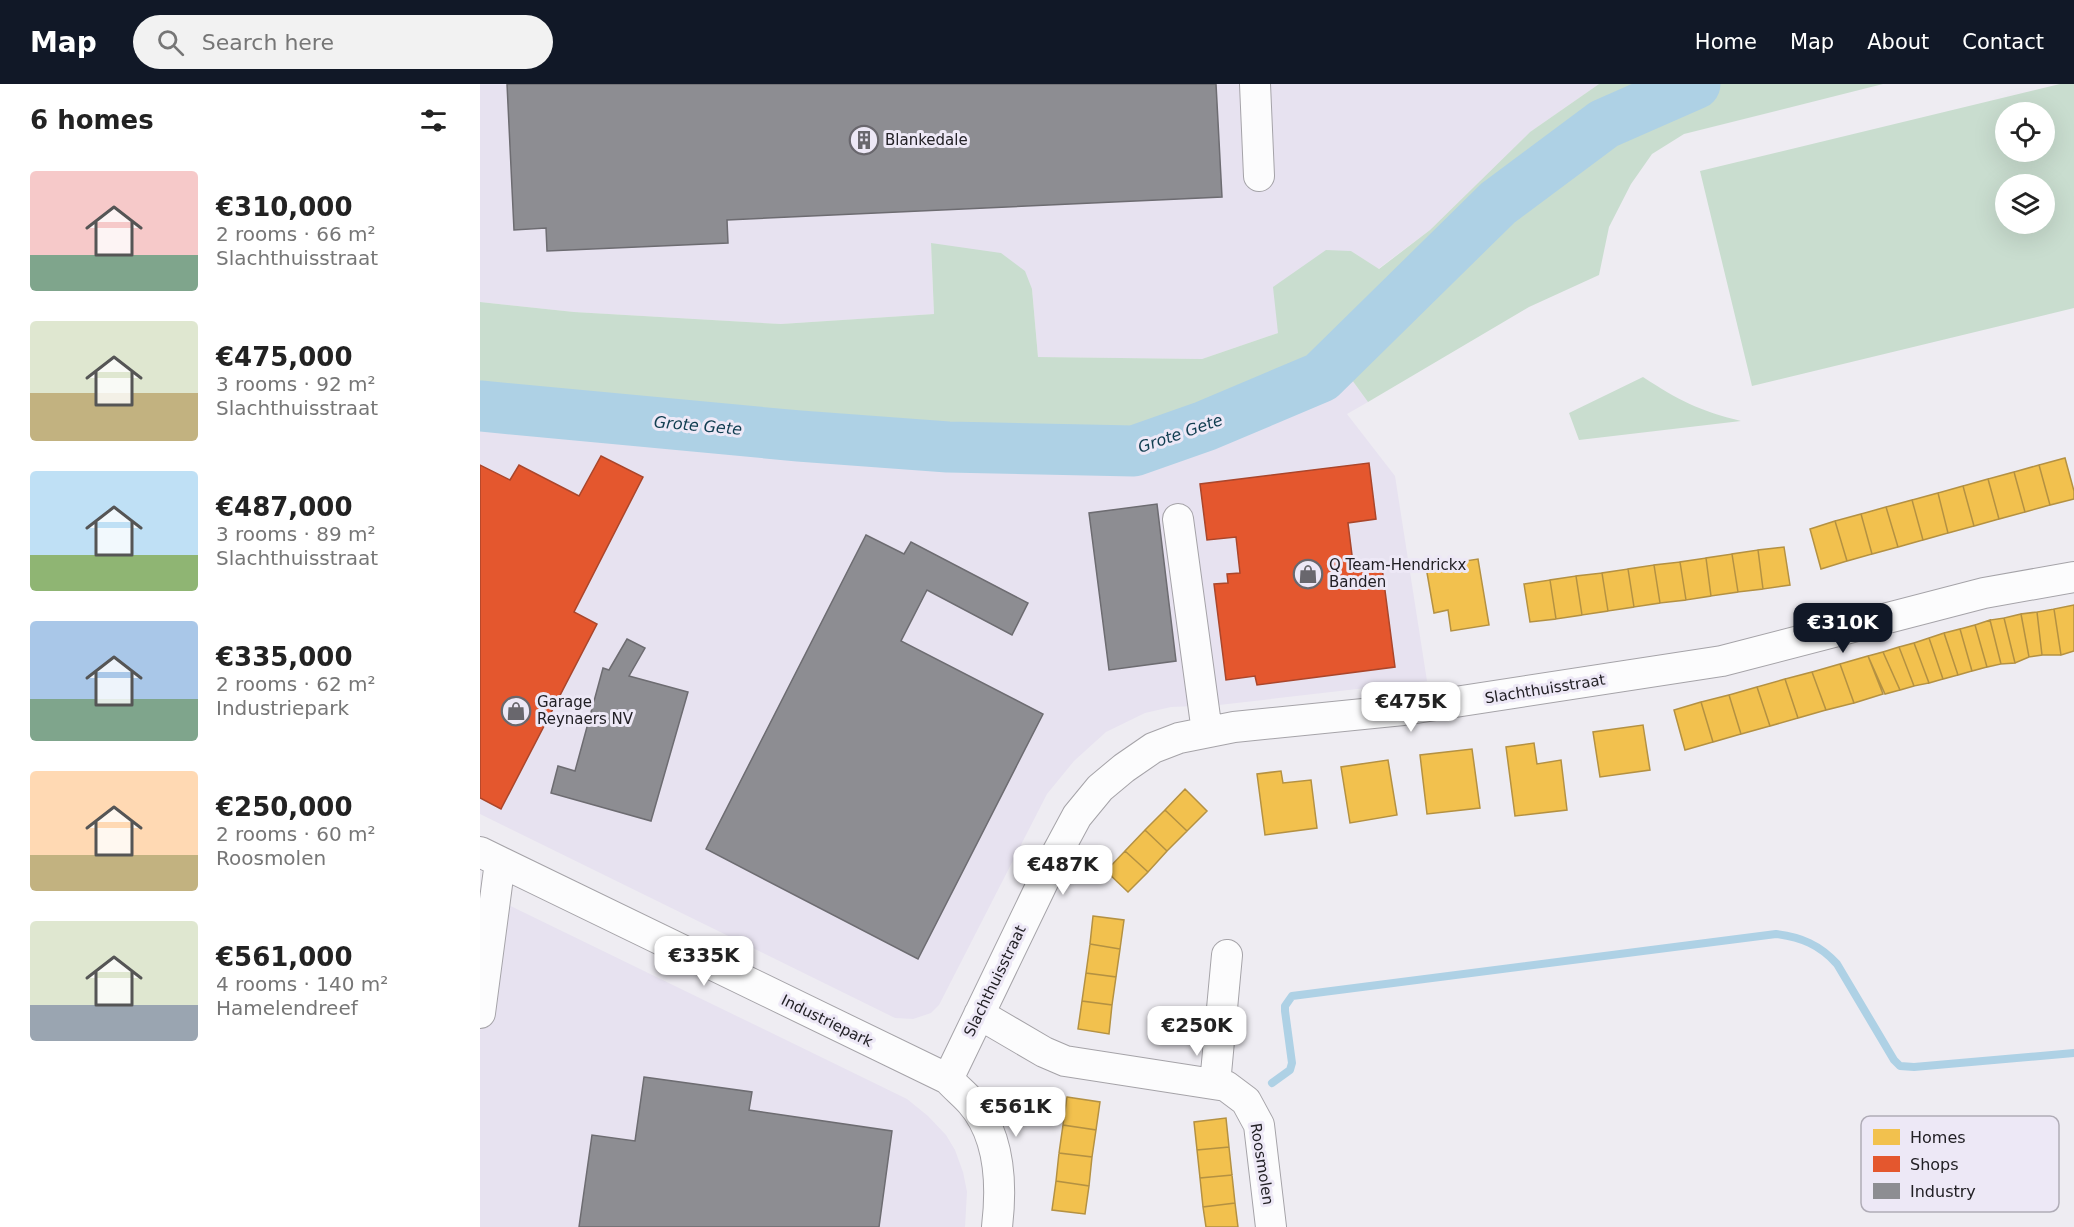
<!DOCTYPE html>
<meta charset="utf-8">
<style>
:root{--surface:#fff;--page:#f2f2f2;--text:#222;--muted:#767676;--accent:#111827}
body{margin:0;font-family:"DejaVu Sans",sans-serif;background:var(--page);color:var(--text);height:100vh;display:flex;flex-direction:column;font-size:22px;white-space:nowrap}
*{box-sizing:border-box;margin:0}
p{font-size:20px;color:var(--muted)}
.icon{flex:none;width:33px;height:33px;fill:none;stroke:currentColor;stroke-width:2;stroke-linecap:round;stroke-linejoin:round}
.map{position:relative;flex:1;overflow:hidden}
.drawer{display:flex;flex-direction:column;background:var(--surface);width:480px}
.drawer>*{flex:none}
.buttons{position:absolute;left:1515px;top:18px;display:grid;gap:12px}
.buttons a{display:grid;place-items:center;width:60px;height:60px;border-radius:50%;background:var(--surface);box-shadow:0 6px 24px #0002;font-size:30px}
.price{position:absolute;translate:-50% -51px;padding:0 14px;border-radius:12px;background:#fff;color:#222;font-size:20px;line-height:39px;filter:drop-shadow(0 2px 3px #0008)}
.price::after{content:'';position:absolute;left:50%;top:36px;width:18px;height:14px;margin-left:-9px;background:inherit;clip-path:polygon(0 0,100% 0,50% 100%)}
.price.on{background:var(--accent);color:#fff}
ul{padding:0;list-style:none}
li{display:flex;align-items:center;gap:18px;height:150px;padding:0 30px}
li span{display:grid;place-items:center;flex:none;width:168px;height:120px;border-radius:6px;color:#555}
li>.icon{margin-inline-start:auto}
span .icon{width:72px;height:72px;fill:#fffc;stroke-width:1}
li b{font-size:26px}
h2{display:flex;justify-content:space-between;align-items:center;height:72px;padding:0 30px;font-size:26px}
header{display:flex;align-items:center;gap:36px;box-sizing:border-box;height:84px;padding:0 30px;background:var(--accent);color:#fff}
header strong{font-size:28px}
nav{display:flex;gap:33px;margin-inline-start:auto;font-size:21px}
.search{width:420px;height:54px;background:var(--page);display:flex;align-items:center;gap:15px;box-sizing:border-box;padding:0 21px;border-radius:33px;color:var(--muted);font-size:22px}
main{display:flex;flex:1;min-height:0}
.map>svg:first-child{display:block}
</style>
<header>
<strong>Map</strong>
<div class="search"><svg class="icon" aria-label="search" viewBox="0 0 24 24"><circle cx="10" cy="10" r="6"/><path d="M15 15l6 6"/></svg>Search here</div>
<nav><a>Home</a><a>Map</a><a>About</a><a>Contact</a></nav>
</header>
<main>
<section class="drawer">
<h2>6 homes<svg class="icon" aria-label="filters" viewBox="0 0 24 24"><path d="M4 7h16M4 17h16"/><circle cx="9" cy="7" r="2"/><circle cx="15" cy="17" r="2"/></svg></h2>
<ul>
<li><span style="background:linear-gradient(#f6c9c9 70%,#7fa58c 0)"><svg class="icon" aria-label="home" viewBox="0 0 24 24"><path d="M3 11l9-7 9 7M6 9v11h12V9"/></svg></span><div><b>€310,000</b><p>2 rooms · 66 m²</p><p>Slachthuisstraat</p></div></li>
<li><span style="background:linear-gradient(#dfe7d0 60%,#c2b280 0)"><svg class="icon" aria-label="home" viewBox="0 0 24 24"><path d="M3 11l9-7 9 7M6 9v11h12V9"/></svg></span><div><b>€475,000</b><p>3 rooms · 92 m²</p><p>Slachthuisstraat</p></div></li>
<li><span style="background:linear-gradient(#bfe0f5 70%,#8fb573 0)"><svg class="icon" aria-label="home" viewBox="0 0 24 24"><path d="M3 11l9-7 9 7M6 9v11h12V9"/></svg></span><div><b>€487,000</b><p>3 rooms · 89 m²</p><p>Slachthuisstraat</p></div></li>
<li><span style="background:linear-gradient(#a9c7e8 65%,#7fa58c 0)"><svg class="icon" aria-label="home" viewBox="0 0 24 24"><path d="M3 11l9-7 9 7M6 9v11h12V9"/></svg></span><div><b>€335,000</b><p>2 rooms · 62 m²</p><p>Industriepark</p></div></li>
<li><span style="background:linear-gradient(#ffd9b3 70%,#c2b280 0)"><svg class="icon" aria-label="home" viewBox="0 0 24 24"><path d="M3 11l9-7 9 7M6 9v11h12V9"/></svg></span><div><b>€250,000</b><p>2 rooms · 60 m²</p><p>Roosmolen</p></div></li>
<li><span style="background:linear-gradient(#dfe7d0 70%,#9aa5b1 0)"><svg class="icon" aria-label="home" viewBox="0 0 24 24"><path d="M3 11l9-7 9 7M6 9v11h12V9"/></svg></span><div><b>€561,000</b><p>4 rooms · 140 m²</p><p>Hamelendreef</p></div></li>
</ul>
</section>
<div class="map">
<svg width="1594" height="1143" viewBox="0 0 1594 1143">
<rect width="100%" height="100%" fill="#eeecf2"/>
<path fill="#e7e2f0" d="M0,0H1119L1050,48L950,146L898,185L871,167L798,249L722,275L558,273L552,205L451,159L454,230L301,240L94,228L0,218Z
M841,293L872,296L888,318L867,330L915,392L947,597L739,621L691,623L665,629L626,648L594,677L567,710L459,921L451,929L433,935L415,934L0,730V322L319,352L468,363L654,367L725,342Z
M0,807L427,1015L448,1032L466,1051L475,1066L483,1088L487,1108L485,1143H0Z"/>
<path fill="#c9ddcf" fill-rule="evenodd" d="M1119,0H1403L1204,50L1172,70L1151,100L1129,143L1119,191L1049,223L888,318L872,296L841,293L725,342L654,367L468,363L319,352L0,322V218L94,228L301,240L454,230L451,159L521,169L545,187L552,205L558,273L722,275L798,249L793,203L846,166L871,167L899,185L950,146L1050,48Z
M1580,0H1594V224L1272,302L1220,87ZM1526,28H1564V68H1526ZM1526,100H1564V140H1526Z
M1163,293C1198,316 1220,327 1261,337L1099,356L1089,329Z"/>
<path fill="#f2c14e" stroke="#b49142" stroke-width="1.5" d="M1585,374L1594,407V415L1570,421L1559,381Z
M1559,381L1570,421L1545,428L1534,388Z
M1534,388L1545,428L1519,435L1508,395Z
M1508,395L1519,435L1494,442L1483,402Z
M1483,402L1494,442L1468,449L1458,409Z
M1458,409L1468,449L1443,456L1432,416Z
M1432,416L1443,456L1418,463L1406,423Z
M1406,423L1418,463L1392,470L1381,430Z
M1381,430L1392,470L1367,477L1355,437Z
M1355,437L1367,477L1341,485L1330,445Z
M1304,463L1310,501L1283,505L1278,466Z
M1278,466L1283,505L1258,508L1252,470Z
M1252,470L1258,508L1231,512L1226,474Z
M1226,474L1231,512L1206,516L1200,478Z
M998,475L1009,541L971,547L968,526L954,529L946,483Z
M1200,478L1206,516L1180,519L1174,481Z
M1174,481L1180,519L1154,523L1148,485Z
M1148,485L1154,523L1128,527L1122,489Z
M1122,489L1128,527L1102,531L1096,492Z
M1096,492L1102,531L1076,535L1070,496Z
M1070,496L1076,535L1050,538L1044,500Z
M1594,521V567L1581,571L1574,525Z
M1574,525L1581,571H1562L1557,528Z
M1557,528L1562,571L1549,573L1541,530Z
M1541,530L1549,573L1535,579L1524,534Z
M1524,534L1535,579L1521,580L1510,536Z
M1510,536L1521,580L1507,583L1495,541Z
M1495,541L1507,583L1492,587L1480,545Z
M1480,545L1492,587L1478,591L1464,549Z
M1464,549L1478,591L1463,595L1449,554Z
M1449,554L1463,595L1449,599L1434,559Z
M1434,559L1449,599L1434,602L1419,563Z
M1419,563L1434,602L1420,606L1403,568Z
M1403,568L1420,606L1405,610L1388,572Z
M1388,572L1403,610L1374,619L1360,580Z
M1360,580L1374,619L1346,626L1332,588Z
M1332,588L1346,626L1318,634L1305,595Z
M1305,595L1318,634L1290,642L1277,603Z
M1277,603L1290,642L1261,650L1249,611Z
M1249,611L1261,650L1233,658L1221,618Z
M1221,618L1233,658L1205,666L1194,626Z
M1163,641L1170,686L1120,693L1113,648Z
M1054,659L1057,680L1081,676L1087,726L1035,732L1026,663Z
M992,665L1000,724L947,730L940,671Z
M908,676L917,731L870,739L861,683Z
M801,687L803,699L831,696L837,744L785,751L777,690Z
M705,705L727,727L707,747L685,726Z
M685,726L707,747L687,767L665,746Z
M665,746L687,767L668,788L645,767Z
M645,767L668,788L648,808L626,787Z
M613,832L644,836L640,865L610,860Z
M610,860L640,865L636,893L606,889Z
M606,889L636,893L632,921L602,917Z
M602,917L632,921L629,950L598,945Z
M587,1013L620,1018L616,1046L583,1041Z
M746,1034L749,1063L717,1066L714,1038Z
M583,1041L616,1046L612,1073L579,1069Z
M749,1063L752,1091L720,1094L717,1066Z
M579,1069L612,1073L609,1102L576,1097Z
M752,1091L755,1119L723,1123L720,1094Z
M576,1097L609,1102L605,1130L572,1126Z
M755,1119L758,1143H726L723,1123Z"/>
<path fill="#e4572e" stroke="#aa462b" stroke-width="1.5" d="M121,372L163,393L94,528L117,540L21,725L0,714V381L30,396L39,381L99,412Z
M889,379L896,435L868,439L873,479L901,476L915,583L777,601L775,592L746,596L734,500L748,499L747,490L760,489L756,453L727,456L720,400Z"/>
<path fill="#8d8d92" stroke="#6d6c71" stroke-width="1.5" d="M27,0H736L742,113L247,136L248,159L67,167L66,144L34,146Z
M677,420L696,577L629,586L609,429Z
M386,451L424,470L431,458L548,519L532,551L447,506L421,557L563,630L438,875L226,765Z
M147,555L165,564L149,592L208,608L171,737L71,709L78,682L95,687L123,584L129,586Z
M164,993L272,1008L269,1026L412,1047L399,1143H99L112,1051L155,1057Z"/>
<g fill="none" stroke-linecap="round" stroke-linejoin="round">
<path stroke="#aed1e5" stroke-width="8" d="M792,999L810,986L812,979L805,927V922L812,912L1296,850C1321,853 1340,861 1357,880L1414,976L1420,982L1434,983L1594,969"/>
<path stroke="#aed1e5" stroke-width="51" d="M0,322L319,352L468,363L654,367L725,342L841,293L1018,119L1124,40L1215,0"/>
<g stroke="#a5a3a8" stroke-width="32">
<path id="minor" d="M775,0L779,92
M698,435L727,648
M0,768L468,995C475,1003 484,1010 491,1018C520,1051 522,1101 517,1143
M0,929L20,778
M499,930L564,968L585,977L746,1002L766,1017L779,1041L791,1143
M468,995L576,771L597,732L620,704L644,684L673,664L699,654L754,643L923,626L1242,577L1504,509L1594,493
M735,1000L747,871"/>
</g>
<use href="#minor" stroke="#fcfcfd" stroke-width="30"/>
</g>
<defs>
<g id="building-ring" transform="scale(1.5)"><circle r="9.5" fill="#ede8f6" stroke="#69676d" stroke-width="1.5"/><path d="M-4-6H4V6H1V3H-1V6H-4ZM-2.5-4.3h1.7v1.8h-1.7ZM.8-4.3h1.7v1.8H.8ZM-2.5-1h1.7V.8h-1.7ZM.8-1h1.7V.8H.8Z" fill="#69676d"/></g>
<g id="shop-ring" transform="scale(1.5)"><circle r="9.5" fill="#ede8f6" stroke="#69676d" stroke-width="1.5"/><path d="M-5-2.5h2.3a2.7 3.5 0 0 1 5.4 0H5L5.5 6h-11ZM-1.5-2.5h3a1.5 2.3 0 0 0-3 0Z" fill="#69676d"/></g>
</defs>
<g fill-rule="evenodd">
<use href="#building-ring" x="384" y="56"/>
<use href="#shop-ring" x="828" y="490"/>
<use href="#shop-ring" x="36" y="627"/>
</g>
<g text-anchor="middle" stroke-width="6" stroke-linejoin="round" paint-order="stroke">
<g font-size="15" fill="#222025" stroke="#ede8f6" text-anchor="start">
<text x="405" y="61">Blankedale</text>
<text x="849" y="486">Q Team-Hendrickx<tspan x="849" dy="17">Banden</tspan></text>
<text x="57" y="623">Garage<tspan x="57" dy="17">Reynaers NV</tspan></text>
</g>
<g font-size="15" fill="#222025" stroke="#ede8f6">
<text transform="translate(1065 605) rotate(-9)" y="5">Slachthuisstraat</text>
<text transform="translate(515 897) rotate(-64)" y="5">Slachthuisstraat</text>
<text transform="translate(347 937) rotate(26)" y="5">Industriepark</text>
<text transform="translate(782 1080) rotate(81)" y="5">Roosmolen</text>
</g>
<g font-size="16" font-style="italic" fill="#103d50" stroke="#ede8f6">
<text transform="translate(218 341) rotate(5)" y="6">Grote Gete</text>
<text transform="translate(700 349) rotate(-19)" y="6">Grote Gete</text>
</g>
</g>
<rect x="1381" y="1032" width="198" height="96" rx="9" fill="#ede8f6" stroke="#b0acb7" stroke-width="1.5"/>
<rect x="1393" y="1045" width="27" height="16" fill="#f2c14e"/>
<rect x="1393" y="1072" width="27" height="16" fill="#e4572e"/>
<rect x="1393" y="1099" width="27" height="16" fill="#8d8d92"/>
<g font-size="16" fill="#222025">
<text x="1430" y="1059">Homes</text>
<text x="1430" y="1086">Shops</text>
<text x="1430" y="1113">Industry</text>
</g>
</svg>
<div class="buttons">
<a><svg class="icon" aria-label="locate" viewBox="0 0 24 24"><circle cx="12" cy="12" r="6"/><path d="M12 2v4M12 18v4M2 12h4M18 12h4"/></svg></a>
<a><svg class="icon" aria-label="layers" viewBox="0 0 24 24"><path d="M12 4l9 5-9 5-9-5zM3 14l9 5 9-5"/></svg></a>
</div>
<b class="price on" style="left:1363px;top:570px">€310K</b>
<b class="price" style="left:931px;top:649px">€475K</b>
<b class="price" style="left:583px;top:812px">€487K</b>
<b class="price" style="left:224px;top:903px">€335K</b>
<b class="price" style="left:717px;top:973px">€250K</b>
<b class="price" style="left:536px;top:1054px">€561K</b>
</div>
</main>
